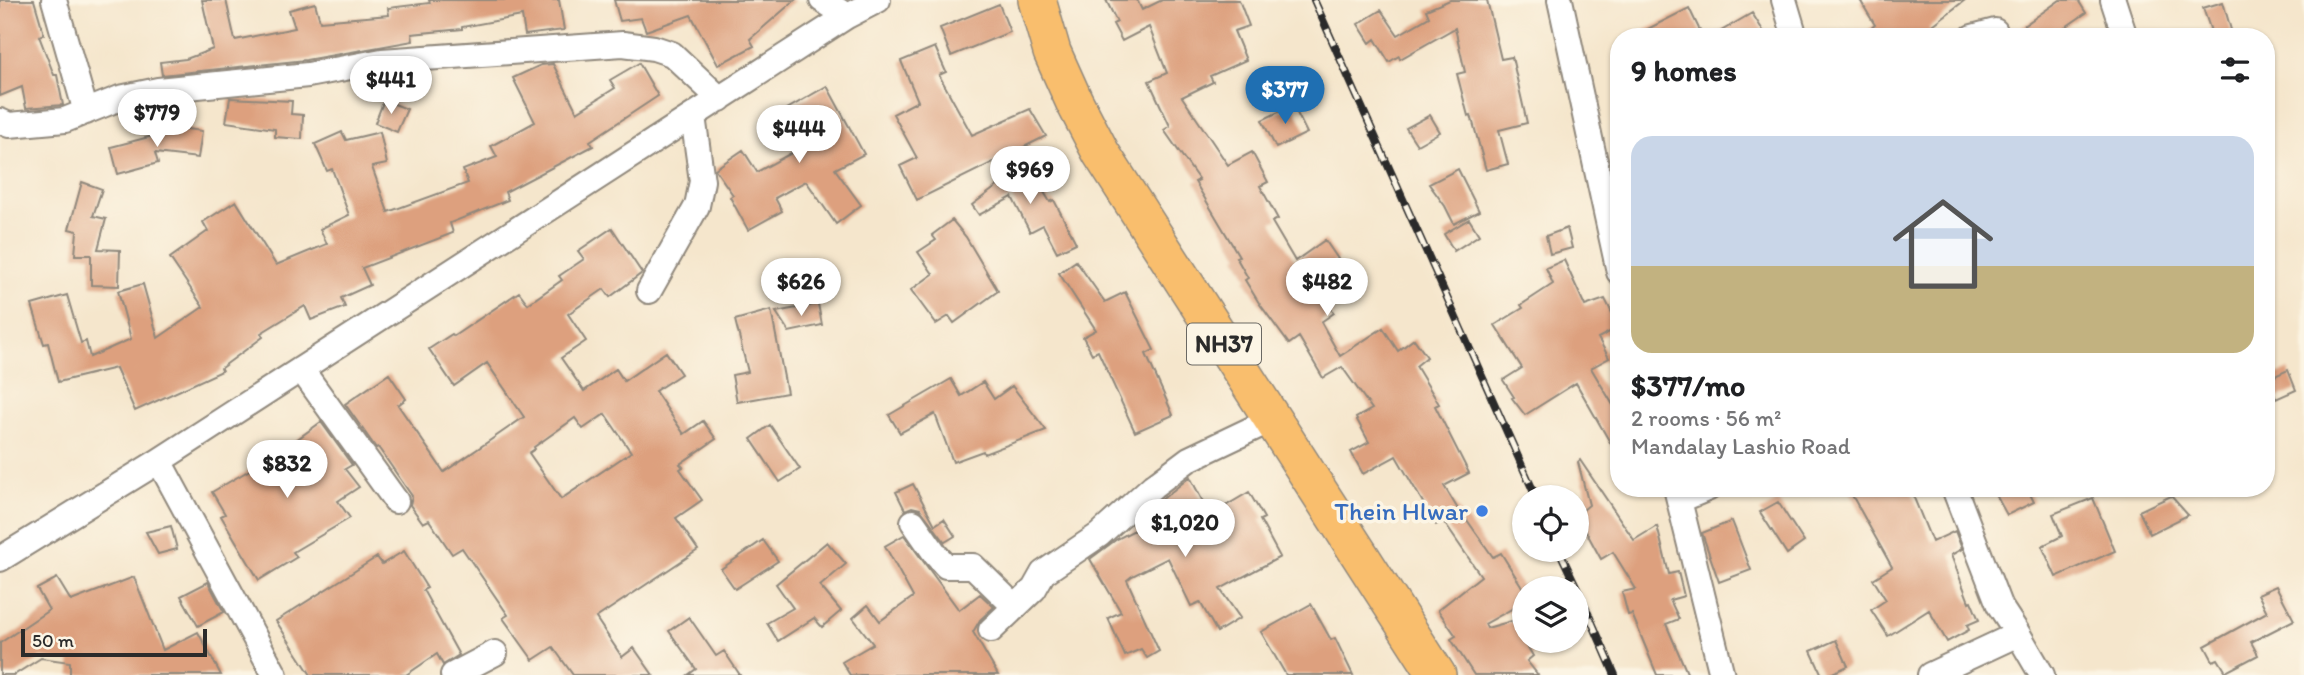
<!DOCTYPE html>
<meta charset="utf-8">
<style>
:root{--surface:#fff;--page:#f6f6f6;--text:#202124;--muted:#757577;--accent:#1f6fb2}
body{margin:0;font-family:Itim,sans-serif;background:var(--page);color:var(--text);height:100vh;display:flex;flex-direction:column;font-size:26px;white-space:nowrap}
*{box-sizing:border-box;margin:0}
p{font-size:23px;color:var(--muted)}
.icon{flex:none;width:38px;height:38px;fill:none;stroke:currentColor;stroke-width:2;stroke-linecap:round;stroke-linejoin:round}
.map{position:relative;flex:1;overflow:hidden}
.drawer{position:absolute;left:1610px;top:28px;width:665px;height:469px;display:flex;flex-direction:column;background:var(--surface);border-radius:28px;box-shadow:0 2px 5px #0004}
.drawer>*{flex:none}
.buttons{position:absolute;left:1512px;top:485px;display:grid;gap:14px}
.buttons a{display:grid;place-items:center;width:77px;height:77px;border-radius:50%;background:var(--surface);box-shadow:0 2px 5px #0004;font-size:35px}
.scale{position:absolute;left:21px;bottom:18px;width:186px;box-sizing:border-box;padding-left:7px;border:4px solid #2b2b2b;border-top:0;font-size:19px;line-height:24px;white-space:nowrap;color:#2b2b2b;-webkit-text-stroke:5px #fcf5e5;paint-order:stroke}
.price{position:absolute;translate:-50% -60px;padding:0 16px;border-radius:24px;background:#fff;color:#222;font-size:23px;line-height:46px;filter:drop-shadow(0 2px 4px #0008)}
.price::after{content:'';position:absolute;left:50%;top:42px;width:21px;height:16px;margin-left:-10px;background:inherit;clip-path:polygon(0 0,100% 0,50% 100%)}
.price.current{background:var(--accent);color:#fff}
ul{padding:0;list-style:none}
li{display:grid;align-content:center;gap:14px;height:371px;padding:0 21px}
li span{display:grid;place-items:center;height:217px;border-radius:21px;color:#555}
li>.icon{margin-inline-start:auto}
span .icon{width:126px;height:126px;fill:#fffc;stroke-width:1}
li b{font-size:30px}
h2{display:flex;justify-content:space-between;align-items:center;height:84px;padding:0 21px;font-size:30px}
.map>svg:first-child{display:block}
</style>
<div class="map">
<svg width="2304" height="675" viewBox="0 0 2304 675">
<rect width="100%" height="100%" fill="#fcf5e5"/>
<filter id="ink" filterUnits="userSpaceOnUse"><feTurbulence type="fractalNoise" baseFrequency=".0143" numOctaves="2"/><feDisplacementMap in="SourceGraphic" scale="14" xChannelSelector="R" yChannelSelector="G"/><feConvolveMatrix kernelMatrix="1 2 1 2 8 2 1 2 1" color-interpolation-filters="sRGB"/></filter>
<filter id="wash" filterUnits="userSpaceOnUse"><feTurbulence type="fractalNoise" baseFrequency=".00686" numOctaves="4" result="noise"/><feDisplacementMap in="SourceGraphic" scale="28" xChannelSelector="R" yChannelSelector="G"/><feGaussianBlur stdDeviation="1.57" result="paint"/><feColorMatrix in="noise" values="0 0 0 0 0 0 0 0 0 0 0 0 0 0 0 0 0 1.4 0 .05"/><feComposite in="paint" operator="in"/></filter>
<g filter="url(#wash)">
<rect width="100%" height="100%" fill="#f5e6cc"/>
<g id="blocks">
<path fill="#dda07e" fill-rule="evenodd" d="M0,0H34L44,34L39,36L54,75H57L63,105L26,108L22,87L0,96Z
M202,0H226L235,40L295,28L289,10L315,3L320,21L389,15L388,8L430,3L429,0H559L564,30L525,35L522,16L462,27V29L412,34L413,41L306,60L162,75L160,62L186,59L213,49Z
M614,0H795L750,39L754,46L718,65L691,15L646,31L641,18L620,21Z
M1106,0H1137L1142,10L1162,0H1239L1249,26L1234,31L1246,60L1210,76L1213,82L1182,97L1228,165L1252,152L1268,182L1260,186L1278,219L1272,222L1295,261L1325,240L1338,259L1309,279L1334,313L1321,322L1340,356L1383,328L1398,351L1414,339L1427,357L1416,366L1439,404L1435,406L1469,473L1444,486L1465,521L1467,520L1493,557L1501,553L1524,590V602L1485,624L1487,628L1512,621L1533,656L1527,661L1538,675H1474L1451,639L1456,636L1438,610L1481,576L1443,521L1436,525L1396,456L1363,474L1351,452L1369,442L1356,418L1372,409L1342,367L1323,378L1299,337L1289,344L1259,303L1245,280L1248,278L1236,257L1239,256L1195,182L1199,180L1164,130L1170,126L1149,81L1167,73L1149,27L1122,41L1113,24L1117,22Z
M1450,0H1487L1501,59L1512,57L1527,123L1499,130L1508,164L1486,170L1471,115L1468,116L1457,74L1465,72L1455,28L1400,59L1399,56L1389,62L1375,39L1370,43L1358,24L1381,10L1398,35L1429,17L1426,10Z
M1860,0H1965L1929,28L1934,37H1859L1875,25Z
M2060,0H2078L2086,13L2051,37H2008Z
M2223,2L2233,37H2213L2203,8Z
M999,4L1010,32L951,56L940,28Z
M1689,8L1703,37H1632Z
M1752,13L1767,37H1711Z
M935,47L946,72L939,75L972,135L1030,109L1046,136L917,200L900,166L917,158L893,114L918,101L901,61Z
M639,63L658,96L590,141L593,146L505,192L508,200L450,223L453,233L362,268L370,285L341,298L345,307L311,320L305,306L261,333L263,337L221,368L222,371L135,411L116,368L58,382L48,343L44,344L32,305L67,295L81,343L86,341L90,357L131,339L118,291L143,284L158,338L203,307L170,258L208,231L203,222L236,201L276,265L327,244L320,229L349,215L332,169L327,171L315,144L342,132L346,140L380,132L387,164L372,167L388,212L468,183L463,170L497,157L491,146L535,122L513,78L541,65L553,64L577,112L615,88L610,80Z
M827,86L864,154L835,169L861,205L836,224L806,181L775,198L782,211L748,230L730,197L733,195L715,169L743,150L757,172L808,144L787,109Z
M230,98L292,101L291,114L303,115L302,139L275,137V129L226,122Z
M384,100L407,109L397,132L375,123Z
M1293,105L1307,133L1276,148L1262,120Z
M1430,115L1440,132L1417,145L1406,128Z
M172,127L202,131L198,158L155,153L158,163L118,174L111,147L172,131Z
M1027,164L1050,202L1054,200L1076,243L1057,252L1043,225L1030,232L1012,197L979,215L972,205Z
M1458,169L1479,211L1454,224L1445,206L1429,184Z
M82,182L102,189L93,216L106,219L98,249L120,250L119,286L91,285V255H75L77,231L69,229Z
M1469,219L1479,235L1454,251L1444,234Z
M952,220L966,237L998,291L954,323L949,316L936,324L911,290L933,274L918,252L936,240L932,235Z
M612,228L642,273L610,297L604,289L568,314L586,341L561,358L584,391L616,369L624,381L666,352L681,374L655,391L684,434L703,421L716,439L680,464L683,467L680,469L702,500L676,518L698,550L596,618L622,657L634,648L653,675H573L553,647L533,660L503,618L508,615L462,548L452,554L429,520L423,523L410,505L412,496L378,447L376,448L345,404L389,374L406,399L398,405L444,472L524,417L487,363L454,386L429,349L452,334L454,336L519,292L528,304L562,280L559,276L584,259L578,251ZM605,414L631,452L561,499L529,453L535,449L534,447L575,418L583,429Z
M1567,228L1572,248L1550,254L1546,236Z
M1564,260L1585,306L1605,299L1619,327L1598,338L1609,358L1591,368L1619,415V458L1576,383L1525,415L1512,398L1514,397L1503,380L1522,368L1495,325L1523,308L1521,305L1553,284L1546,268Z
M1076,261L1105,302L1125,292L1154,350L1146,354L1173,415L1135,432L1098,351L1092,354L1083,337L1096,330L1059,273Z
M818,304L822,325L789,332L776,312Z
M771,310L787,393L737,402L732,375L748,372L735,320Z
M2288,370L2296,390L2276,399L2268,379Z
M951,379L961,396L983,382L994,399L1012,386L1046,430L984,454L983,451L953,462L935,414L900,433L889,415Z
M321,422L352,465L345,469L359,487L338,501L350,518L293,552L297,557L259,580L221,516L225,514L212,492L253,468L251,465L279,448L281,451Z
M770,425L800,469L780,482L751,439Z
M1580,460L1634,540L1657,526L1669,574L1678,572L1684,596L1670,600L1679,619L1666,624L1688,675H1657L1632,614L1628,615L1622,592L1636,589L1613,552L1601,559L1577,515L1589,505L1578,462Z
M1190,477L1210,515L1249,492L1264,518L1260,520L1280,557L1220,589L1240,618L1217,632L1200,602L1191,606L1168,558L1132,576L1127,580L1159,651L1147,658L1141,649L1125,656L1108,618L1121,612L1090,559L1117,539L1150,522L1145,513Z
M913,484L935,525L944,519L955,536L945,542L920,509L912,507L905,510L896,492Z
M1848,488H1910L1932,542L1955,531L1962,549L1951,555L1969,602L1971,601L1979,620L1967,625L1969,630L1947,642L1929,610L1888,636L1871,610L1886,600L1873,579L1892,567Z
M2009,488H2027L2034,502L2007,515L1996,495Z
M2171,496L2188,515L2150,534L2139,511Z
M2093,498L2115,551L2056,577L2042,546L2062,536L2053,514Z
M1778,502L1804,542L1787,554L1760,512Z
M1732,521L1751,570L1719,582L1702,533Z
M171,526L177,549L158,554L146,532Z
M904,535L959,610L980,594L994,607L980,620L973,632L998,675H850L842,662L873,644L853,618L868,605L880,621L913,597L885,546Z
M763,540L778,561L735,589L721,569Z
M827,542L846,564L820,586L841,611L822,627L814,618L778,641L767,623L793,608L776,584Z
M404,551L427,588L423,590L459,655L443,665L437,654L406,675H311L276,621L377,557L382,564Z
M134,577L163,650L198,632L221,675H70V662L41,658L14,675H0V643L49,610L37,589L57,578L71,601Z
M208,582L224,612L198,626L181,596Z
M2276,586L2294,620L2251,642L2258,655L2226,672L2218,659L2213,661L2205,646L2267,612L2258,594Z
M1311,604L1331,640L1335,638L1353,675H1286L1261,632Z
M689,617L716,656L724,651L740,675H688L696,669L669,631Z
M1836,640L1848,666L1828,675H1822L1811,651Z"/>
</g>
</g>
<g filter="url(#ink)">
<use href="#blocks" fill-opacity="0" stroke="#90887c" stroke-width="2"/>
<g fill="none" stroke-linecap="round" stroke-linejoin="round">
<g stroke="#90887c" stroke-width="28">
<path id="minor" d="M54,0L86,112
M822,0L847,16
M1560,0L1619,272
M1784,0L1795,37
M2113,0L2125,37
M1972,37L1995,31
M0,121L9,125L65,120L120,98L158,90L308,75L382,61L623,44L654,48L672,54L720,99
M649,291L697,206L702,181L693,116
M301,369L396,501
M159,461L275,675
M1676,488L1722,675
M1680,500L1709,488
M913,522L936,555L946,566H973L1015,607
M0,559L159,461L847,16L878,0
M991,630L1034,589L1043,573L1099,535L1153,486L1189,459L1273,419
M2018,634L2042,675
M453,675L495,653
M1930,675L2018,634L1999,605L1954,488"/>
</g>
<g stroke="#90887c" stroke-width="40">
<path id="highway" d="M1037,0L1052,52L1074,101L1101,153L1437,675"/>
</g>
<use href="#minor" stroke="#fff" stroke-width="24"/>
<use href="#highway" stroke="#f9be6d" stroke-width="37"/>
<g stroke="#2b2b2b" stroke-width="8">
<path id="rail" d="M1314,0L1536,497
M1559,550L1577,588
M1577,588L1615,675"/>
</g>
<use href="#rail" stroke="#fcf5e5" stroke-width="5" stroke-dasharray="16" stroke-linecap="butt"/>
</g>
</g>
<circle fill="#3f7fe0" stroke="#fcf5e5" stroke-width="2.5" cx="1482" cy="511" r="7"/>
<g text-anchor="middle" stroke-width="7" stroke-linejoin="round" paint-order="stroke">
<rect fill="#fcf5e5" stroke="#6a6863" stroke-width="2" x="1187" y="323.5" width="74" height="41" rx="5"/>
<g font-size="24" font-weight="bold" fill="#2b2b2b">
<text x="1224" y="352">NH37</text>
</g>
<g font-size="26" fill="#366cbe" stroke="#fcf5e5" text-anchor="end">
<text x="1468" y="520">Thein Hlwar</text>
</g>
</g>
</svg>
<div class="buttons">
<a><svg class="icon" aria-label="locate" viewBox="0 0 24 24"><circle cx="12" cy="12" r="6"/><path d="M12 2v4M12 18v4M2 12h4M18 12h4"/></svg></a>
<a><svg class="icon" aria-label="layers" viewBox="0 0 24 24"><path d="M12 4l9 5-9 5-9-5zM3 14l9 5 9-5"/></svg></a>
</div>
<div class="scale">50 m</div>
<b class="price" style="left:391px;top:116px">$441</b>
<b class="price current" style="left:1285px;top:126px">$377</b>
<b class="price" style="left:157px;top:149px">$779</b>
<b class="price" style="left:799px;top:165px">$444</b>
<b class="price" style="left:1030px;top:206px">$969</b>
<b class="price" style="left:801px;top:318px">$626</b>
<b class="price" style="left:1327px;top:318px">$482</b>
<b class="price" style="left:287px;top:500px">$832</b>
<b class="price" style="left:1185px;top:559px">$1,020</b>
<section class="drawer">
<h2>9 homes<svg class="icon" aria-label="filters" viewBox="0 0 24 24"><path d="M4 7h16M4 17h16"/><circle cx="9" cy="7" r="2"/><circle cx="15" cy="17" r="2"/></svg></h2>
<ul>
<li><span style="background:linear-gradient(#c9d6e8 60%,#c2b280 0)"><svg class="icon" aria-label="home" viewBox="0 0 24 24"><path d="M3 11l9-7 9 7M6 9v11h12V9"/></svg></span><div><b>$377/mo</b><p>2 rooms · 56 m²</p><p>Mandalay Lashio Road</p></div></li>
</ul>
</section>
</div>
